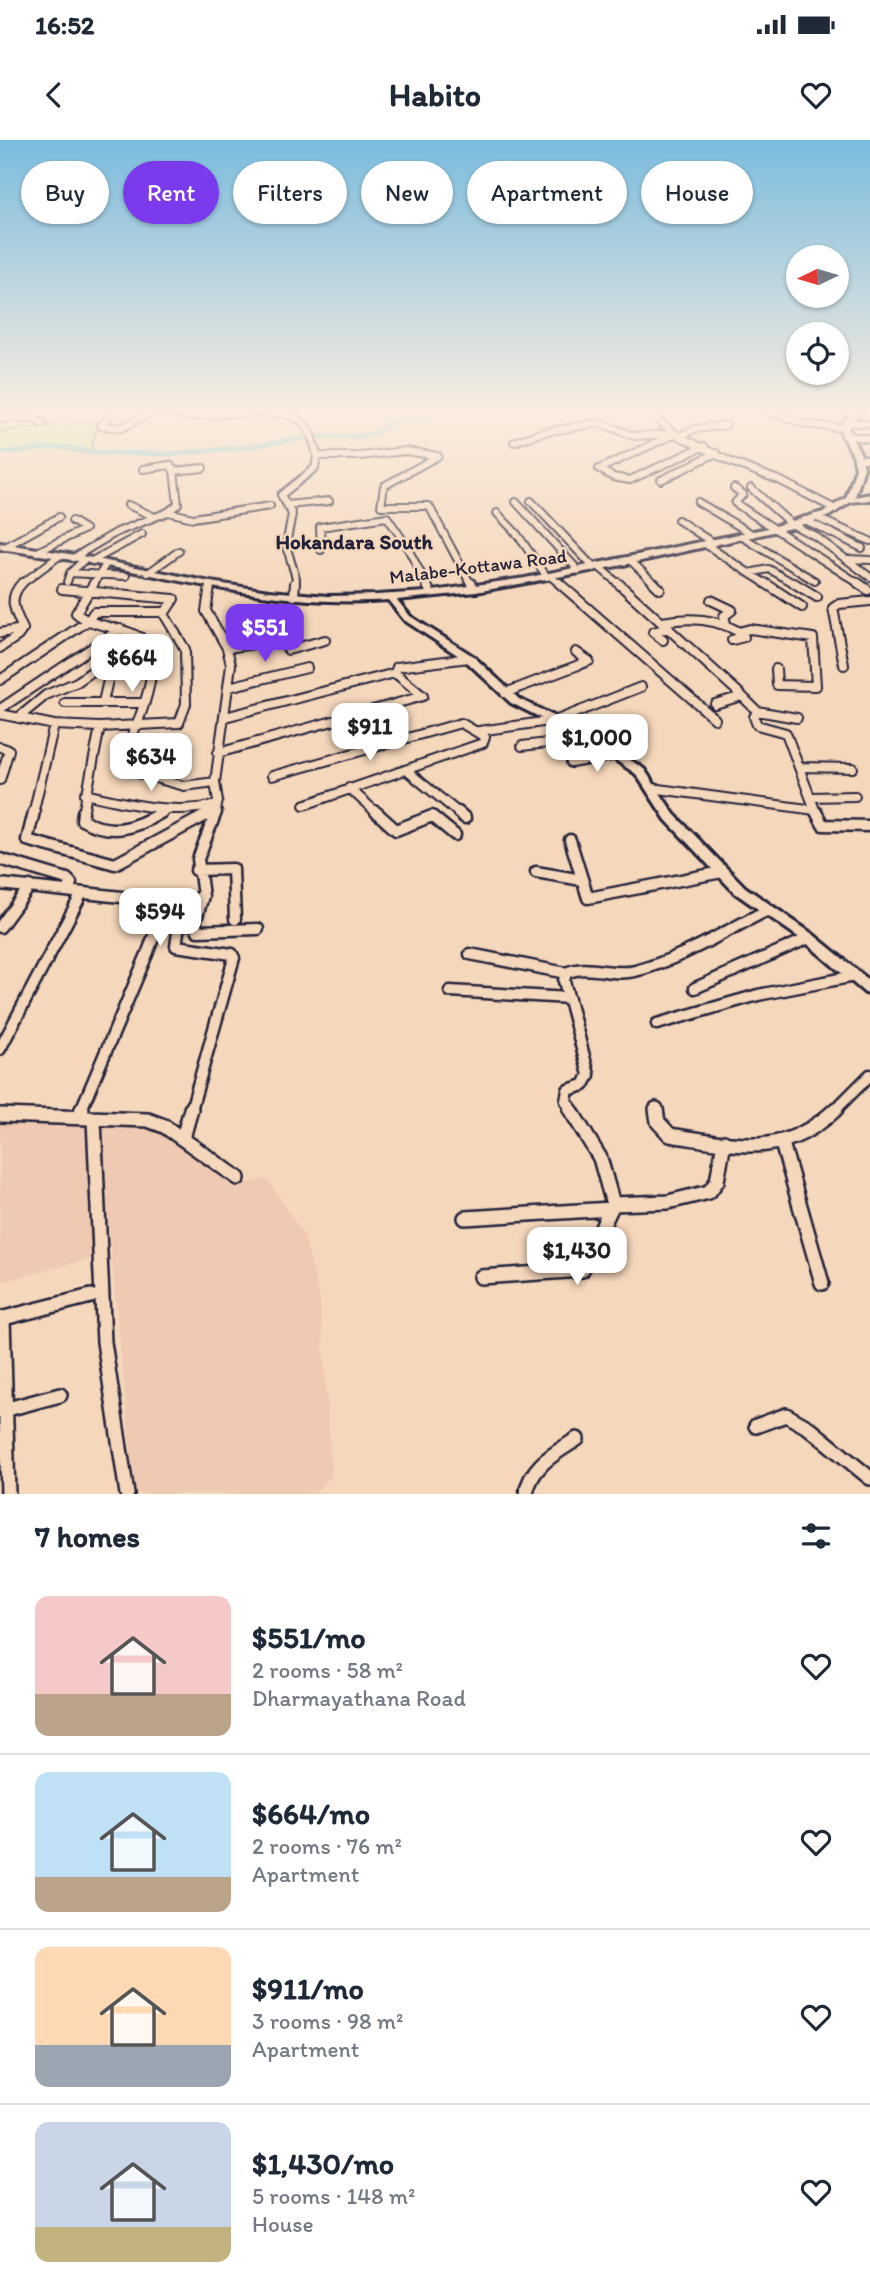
<!DOCTYPE html>
<meta charset="utf-8">
<style>
:root{--surface:#fff;--page:#f2f2f3;--text:#1f2937;--muted:#747a83;--line:#e0e1e3;--accent:#7c3aed}
body{margin:0;font-family:Itim,sans-serif;background:var(--page);color:var(--text);height:100vh;display:flex;flex-direction:column;font-size:26px;white-space:nowrap}
*{box-sizing:border-box;margin:0}
p{font-size:23px;color:var(--muted)}
.icon{flex:none;width:38px;height:38px;fill:none;stroke:currentColor;stroke-width:2;stroke-linecap:round;stroke-linejoin:round}
.map{position:relative;height:1354px;overflow:hidden}
.sheet{display:flex;flex-direction:column;background:var(--surface);flex:1}
.sheet>*{flex:none}
.hud{position:absolute;left:21px;top:21px;width:830px;height:63px;display:flex;gap:14px}
.needle{width:46px;rotate:265deg}
.tools{position:absolute;left:786px;top:105px;display:grid;gap:14px}
.tools a{display:grid;place-items:center;width:63px;height:63px;border-radius:50%;background:var(--surface);box-shadow:0 2px 5px #0004;font-size:35px}
.price{position:absolute;translate:-50% -60px;padding:0 16px;border-radius:14px;background:#fff;color:#222;font-size:23px;line-height:46px;filter:drop-shadow(0 2px 4px #0008)}
.price::after{content:'';position:absolute;left:50%;top:42px;width:21px;height:16px;margin-left:-10px;background:inherit;clip-path:polygon(0 0,100% 0,50% 100%)}
.price.current{background:var(--accent);color:#fff}
ul{padding:0;list-style:none}
li{display:flex;align-items:center;gap:21px;height:175px;padding:0 35px}
li+li{border-top:2px solid var(--line)}
li span{display:grid;place-items:center;flex:none;width:196px;height:140px;border-radius:14px;color:#555}
li>.icon{margin-inline-start:auto}
span .icon{width:84px;height:84px;fill:#fffc;stroke-width:1}
li b{font-size:30px}
h2{display:flex;justify-content:space-between;align-items:center;height:84px;padding:0 35px;font-size:30px}
.tag{padding:0 24px;border-radius:32px;background:var(--surface);box-shadow:0 2px 5px #0004;font-size:24px;line-height:63px}
.tag.current{background:var(--accent);color:#fff}
.status{display:flex;justify-content:space-between;align-items:center;height:49px;padding:0 35px;background:var(--surface);direction:ltr}
.status svg{height:19px;fill:currentColor}
header{display:flex;justify-content:space-between;align-items:center;height:91px;padding:0 35px;background:var(--surface);font-size:32px;font-weight:700}
.map>svg:first-child{display:block}
</style>
<div class="status"><b>16:52</b><svg viewBox="0 0 49 12"><path d="M0 12V9h3v3zM5 12V6h3v6zM10 12V3h3v9zM15 12V0h3v12zM26 1h20v11H26zM47 4h2v5h-2z"/></svg></div>
<header><svg class="icon" aria-label="back" viewBox="0 0 24 24"><path d="M15 5l-7 7 7 7"/></svg>Habito<svg class="icon" aria-label="heart" viewBox="0 0 24 24"><path d="M12 20l-8-8c-3-5 5-10 8-4 3-6 11-1 8 4z"/></svg></header>
<div class="map">
<svg width="870" height="1354" viewBox="0 0 870 1354">
<rect width="100%" height="100%" fill="#f5d7bb"/>
<filter id="ink" filterUnits="userSpaceOnUse"><feTurbulence type="fractalNoise" baseFrequency=".0143" numOctaves="2"/><feDisplacementMap in="SourceGraphic" scale="14" xChannelSelector="R" yChannelSelector="G"/><feConvolveMatrix kernelMatrix="1 2 1 2 8 2 1 2 1" color-interpolation-filters="sRGB"/></filter>
<g filter="url(#ink)">
<path fill="#efc9b2" d="M0,979L88,983L96,1117L0,1142Z
M129,982L160,993L238,1043L268,1040L304,1096L320,1159L332,1336L313,1354H135L98,983Z"/>
<path fill="#cce9a0" stroke="#77866e" stroke-width="2" d="M98,282L90,314L58,308L0,312V291Z"/>
<g fill="none" stroke-linecap="round" stroke-linejoin="round">
<path stroke="#77c9ce" stroke-width="5" d="M316,296L361,297L379,292L383,286L429,275L439,268
M0,313L62,307L99,313L172,314L246,307L309,297"/>
<g stroke="#22223b" stroke-width="10">
<path id="street-far3" d="M115,268L101,286L121,288L157,270L191,276L203,268
M643,268L677,295L731,322L781,341L835,369
M760,268L804,284L844,288
M842,268L852,275
M647,271L679,268
M191,276C216,276 282,266 301,281C311,289 314,304 317,316H359L406,311L438,316L384,346L381,366H429L471,445
M0,278L34,279L43,284
M846,282L870,284
M675,294L599,329L613,337L630,340L704,306
M844,295L870,299
M679,296L695,289L726,285
M514,302L544,292L600,283L634,296L667,294
M857,319H870
M174,331L203,328
M661,340L716,313
M734,348L743,354L735,363L861,445
M751,348L791,384L815,396L870,437
M531,361L594,428
M516,362L579,431
M698,362L752,394
M128,365L155,377
M287,365L329,361
M168,372L193,378L270,366
M497,373L517,394L547,437
M815,377L870,401
M678,380L713,403
M805,380L862,408
M741,396L815,441
M705,404L749,433L769,429L797,445
M5,407L59,377
M321,410L320,387L387,377L405,403L427,445
M37,412L85,389L72,381
M73,418L117,392L168,372L178,364L174,331L170,325L143,329
M849,419L870,420
M630,420L656,445
M92,421L142,394
M599,427L620,445
M70,433L126,436
M148,433L179,411
M749,433L768,445
M550,436L561,445
M67,442L70,433L84,420
M20,445L59,416
M93,445L106,424
M295,445L296,438L286,405L292,374L281,355L315,328L317,316"/>
</g>
<g stroke="#22223b" stroke-width="12">
<path id="street-far2" d="M94,443L76,473C91,486 113,486 131,493C176,511 134,588 123,619L127,630L184,646L215,642
M426,443L430,452
M471,443L473,448
M559,443L715,579
M618,443L738,552L757,571L754,577L757,585L786,593L815,670L651,648
M654,443L660,449
M765,443L802,467
M794,443L817,457
M858,443L868,450
M210,446L206,471L227,508L231,525L215,642L218,661L215,674
M62,449L174,459L164,474L185,509L186,564L179,583L100,587
M294,456L295,443
M711,460L732,470L724,476L726,483
M662,482C689,477 715,478 739,492L750,489L813,498L816,546L777,545L776,529
M0,493L23,489C15,471 7,459 22,443
M663,500L653,492L669,488
M732,500L744,497L739,492
M0,508L18,496L23,489
M227,508L282,500L288,510L325,500
M844,525L833,468L839,464L870,461
M0,540L88,481L94,472H165
M229,547L307,528
M505,553L589,521L576,512
M103,562L114,514
M65,563H145
M715,564L742,556
M0,569L120,489
M757,571L797,578
M0,574L54,585L100,587L83,674
M225,577L395,533L397,527L469,518
M18,578L46,555L77,542L140,497
M479,591L557,580L641,547
M522,606L590,598
M0,607L9,610L0,640
M218,613L423,556L395,533
M571,623L618,615
M800,627L853,628
M406,630L460,674
M272,636L461,583L485,597L483,603L304,665
M349,648L378,674
M85,654C129,664 172,675 217,665
M811,657L855,656
M815,670L817,674
M33,674L54,585
M159,674L165,670
M209,674L216,670"/>
</g>
<g stroke="#22223b" stroke-width="15">
<path id="street-far1" d="M34,672L27,700L115,724L212,672
M83,672L82,680C111,696 134,689 162,672
M376,672L396,690L432,676L455,695
M458,672L465,678
M816,672L823,685L870,686
M570,700L588,758L722,732
M0,719L67,739L71,743L69,750
M196,730L233,729L235,779
M536,732L582,740
M0,744L159,761
M203,756L195,783L198,791L258,789
M0,787L30,746
M470,814L566,833
M695,848L809,798
M450,851L569,858
M657,884L758,855L855,836
M0,909L82,753
M81,970L148,812L156,790L159,761L190,762L203,756L198,719L216,672
M191,970L234,818L232,814L176,806L179,785L195,783
M572,970L566,961L568,950L584,945L589,935L564,841L566,833C589,823 611,837 635,831C682,819 725,791 768,770
M835,970L870,935"/>
</g>
<g stroke="#22223b" stroke-width="18">
<path id="street" d="M656,969L658,982L670,995C737,1005 782,1020 836,969
M0,975L148,980L164,986L238,1038
M79,976L82,969
M94,979L104,1202L127,1354
M183,998L191,969
M782,1003L822,1143
M613,1064L668,1062L709,1052L717,1041L724,1002
M465,1078L611,1069
M481,1137L582,1130L613,1064L600,1018L570,969
M3,1178L8,1354
M0,1179L91,1156
M0,1271L60,1255
M756,1286L786,1275L809,1288L870,1338
M526,1354C531,1325 554,1314 577,1299"/>
</g>
<g stroke="#22223b" stroke-width="6">
<path id="secondary" d="M857,268H865L854,279L848,290L861,315L864,328L855,357L870,354V360L851,362L829,376L791,388L623,425L476,452L397,460L410,476L473,516L519,559L594,596L644,629L674,674L745,747L814,795L870,841V854L865,853L804,801L735,753L666,680L636,634L586,600L511,563L465,520L404,480L388,460C297,467 210,447 122,429C81,421 41,415 0,409V403L82,416L210,442L269,451L328,456L377,455L426,452L525,438L768,388L823,372L846,358L856,328L853,315L840,290L843,283Z"/>
</g>
<use href="#street-far3" stroke="#f5d7bb" stroke-width="6"/>
<use href="#street-far2" stroke="#f5d7bb" stroke-width="8"/>
<use href="#street-far1" stroke="#f5d7bb" stroke-width="10"/>
<use href="#street" stroke="#f5d7bb" stroke-width="13"/>
<use href="#secondary" fill="#f5d7bb" fill-rule="evenodd"/>
</g>
</g>
<linearGradient id="sky" x2="0" y2="1"><stop stop-color="#7bbcde"/><stop offset="0.59" stop-color="#faede0"/><stop offset="1" stop-color="#faede0" stop-opacity="0"/></linearGradient>
<rect width="870" height="458" fill="url(#sky)"/>
<g text-anchor="middle" stroke-width="5" stroke-linejoin="round" paint-order="stroke">
<g font-size="19" fill="#22223b" stroke="#f5d7bb">
<text transform="translate(478 426) rotate(-7)" y="7">Malabe-Kottawa Road</text>
</g>
<g font-size="21" font-weight="bold" fill="#22223b" stroke="#f5d7bb">
<text x="354" y="409">Hokandara South</text>
</g>
</g>
</svg>
<div class="tools">
<a><svg class="needle" viewBox="-14 -14 28 28"><path d="M0-13l5 13h-10z" fill="#e53935"/><path d="M0 13l5-13h-10z" fill="#747a83"/></svg></a>
<a><svg class="icon" aria-label="locate" viewBox="0 0 24 24"><circle cx="12" cy="12" r="6"/><path d="M12 2v4M12 18v4M2 12h4M18 12h4"/></svg></a>
</div>
<b class="price current" style="left:265px;top:524px">$551</b>
<b class="price" style="left:132px;top:554px">$664</b>
<b class="price" style="left:370px;top:623px">$911</b>
<b class="price" style="left:597px;top:634px">$1,000</b>
<b class="price" style="left:151px;top:653px">$634</b>
<b class="price" style="left:160px;top:808px">$594</b>
<b class="price" style="left:577px;top:1147px">$1,430</b>
<div class="hud">
<a class="tag">Buy</a>
<a class="tag current">Rent</a>
<a class="tag">Filters</a>
<a class="tag">New</a>
<a class="tag">Apartment</a>
<a class="tag">House</a>
</div>
</div>
<section class="sheet">
<h2>7 homes<svg class="icon" aria-label="filters" viewBox="0 0 24 24"><path d="M4 7h16M4 17h16"/><circle cx="9" cy="7" r="2"/><circle cx="15" cy="17" r="2"/></svg></h2>
<ul>
<li><span style="background:linear-gradient(#f6c9c9 70%,#b9a48a 0)"><svg class="icon" aria-label="home" viewBox="0 0 24 24"><path d="M3 11l9-7 9 7M6 9v11h12V9"/></svg></span><div><b>$551/mo</b><p>2 rooms · 58 m²</p><p>Dharmayathana Road</p></div><svg class="icon" aria-label="heart" viewBox="0 0 24 24"><path d="M12 20l-8-8c-3-5 5-10 8-4 3-6 11-1 8 4z"/></svg></li>
<li><span style="background:linear-gradient(#bfe0f5 75%,#b9a48a 0)"><svg class="icon" aria-label="home" viewBox="0 0 24 24"><path d="M3 11l9-7 9 7M6 9v11h12V9"/></svg></span><div><b>$664/mo</b><p>2 rooms · 76 m²</p><p>Apartment</p></div><svg class="icon" aria-label="heart" viewBox="0 0 24 24"><path d="M12 20l-8-8c-3-5 5-10 8-4 3-6 11-1 8 4z"/></svg></li>
<li><span style="background:linear-gradient(#ffd9b3 70%,#9aa5b1 0)"><svg class="icon" aria-label="home" viewBox="0 0 24 24"><path d="M3 11l9-7 9 7M6 9v11h12V9"/></svg></span><div><b>$911/mo</b><p>3 rooms · 98 m²</p><p>Apartment</p></div><svg class="icon" aria-label="heart" viewBox="0 0 24 24"><path d="M12 20l-8-8c-3-5 5-10 8-4 3-6 11-1 8 4z"/></svg></li>
<li><span style="background:linear-gradient(#c9d6e8 75%,#c2b280 0)"><svg class="icon" aria-label="home" viewBox="0 0 24 24"><path d="M3 11l9-7 9 7M6 9v11h12V9"/></svg></span><div><b>$1,430/mo</b><p>5 rooms · 148 m²</p><p>House</p></div><svg class="icon" aria-label="heart" viewBox="0 0 24 24"><path d="M12 20l-8-8c-3-5 5-10 8-4 3-6 11-1 8 4z"/></svg></li>
</ul>
</section>
